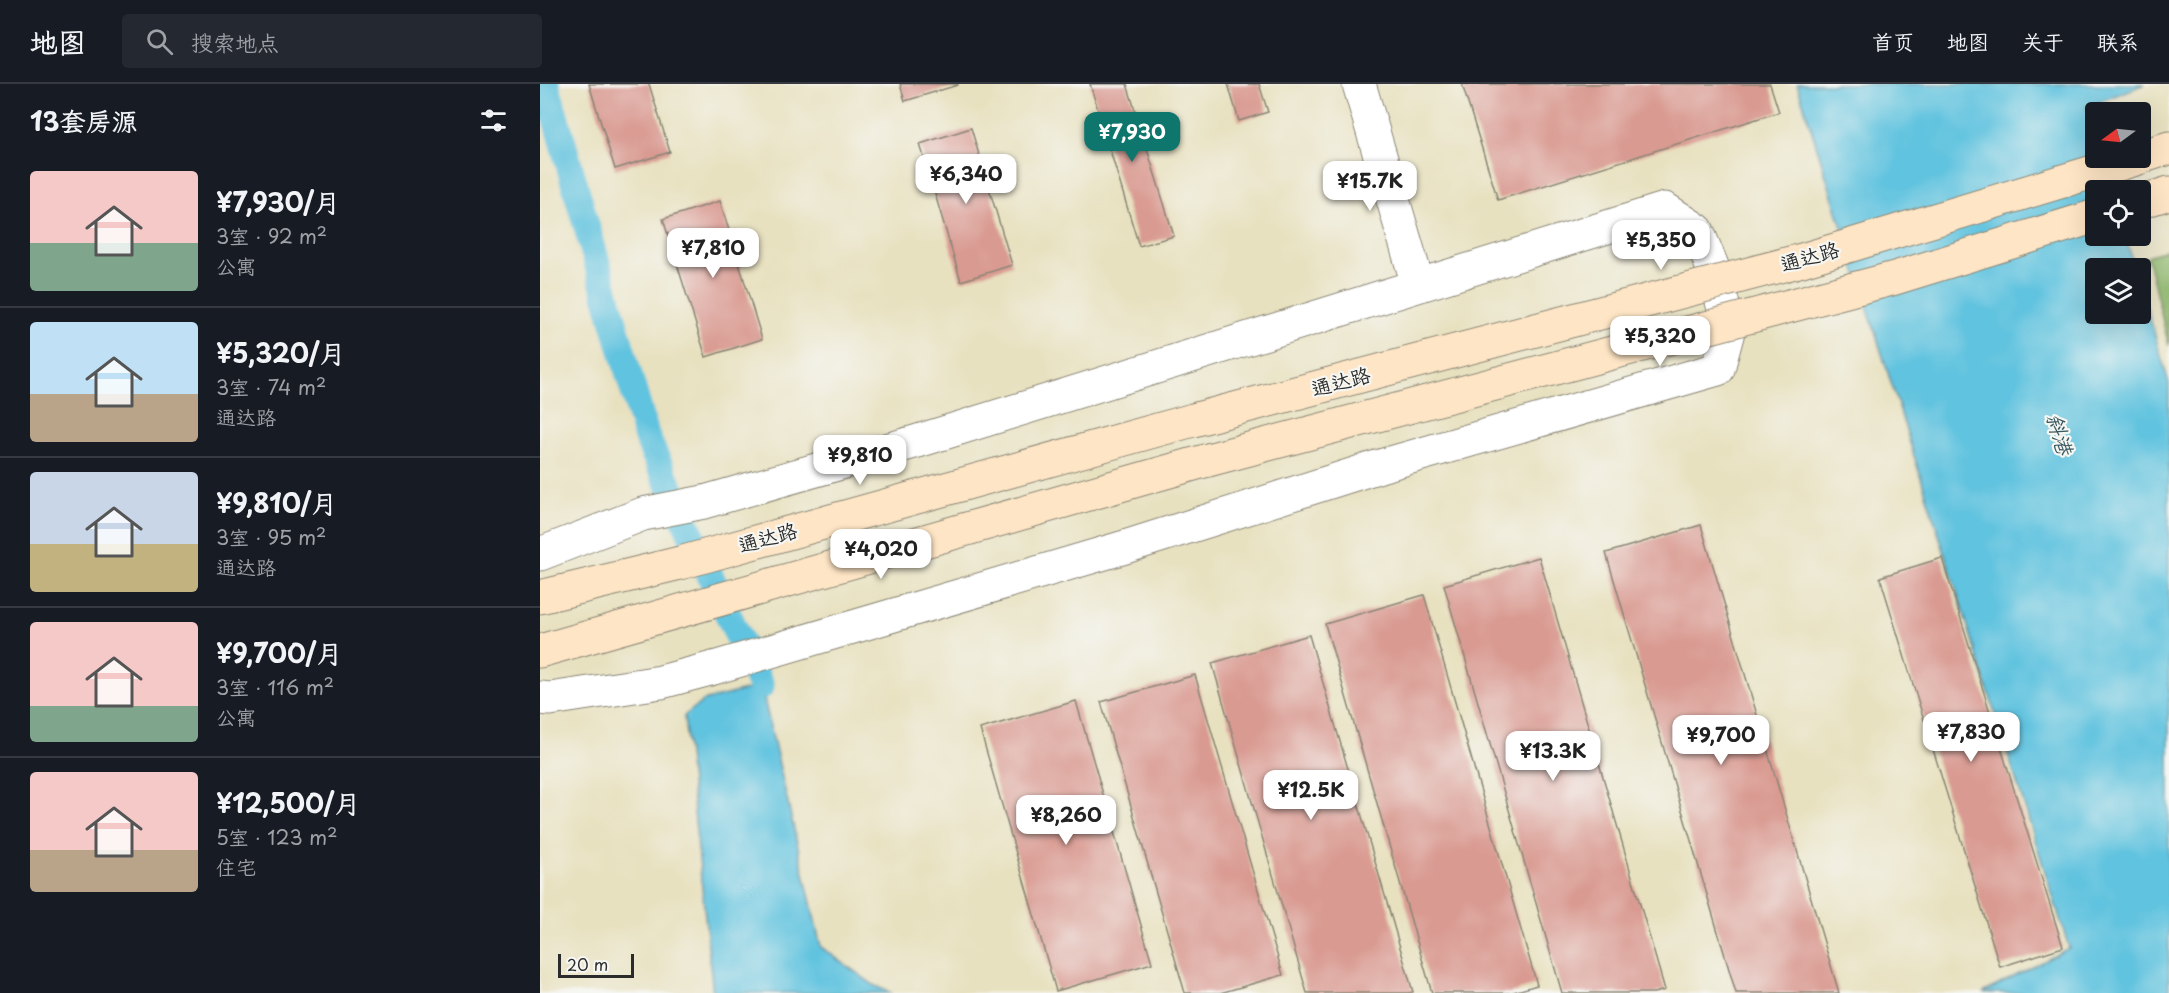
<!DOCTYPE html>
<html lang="zh">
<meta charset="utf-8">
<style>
:root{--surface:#171b24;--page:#242831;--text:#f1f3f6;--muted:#9ea1a6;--line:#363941;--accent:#0f766e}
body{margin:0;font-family:"Playpen Sans","LXGW WenKai TC",sans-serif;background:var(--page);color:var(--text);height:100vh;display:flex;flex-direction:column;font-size:22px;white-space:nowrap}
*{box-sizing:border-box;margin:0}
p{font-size:20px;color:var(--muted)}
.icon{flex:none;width:33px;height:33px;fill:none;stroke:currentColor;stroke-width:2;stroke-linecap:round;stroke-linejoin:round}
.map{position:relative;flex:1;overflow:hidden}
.drawer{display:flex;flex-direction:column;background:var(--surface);width:540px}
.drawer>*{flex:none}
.needle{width:39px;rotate:255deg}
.tools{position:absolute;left:1545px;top:18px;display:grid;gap:12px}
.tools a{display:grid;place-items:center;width:66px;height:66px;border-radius:6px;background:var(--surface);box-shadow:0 6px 24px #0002;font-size:30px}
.scale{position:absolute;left:18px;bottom:15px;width:76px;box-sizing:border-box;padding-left:6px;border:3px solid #2b2b2b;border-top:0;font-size:16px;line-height:21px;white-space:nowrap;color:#2b2b2b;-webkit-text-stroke:4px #f6f6f2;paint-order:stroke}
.price{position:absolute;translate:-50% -51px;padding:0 14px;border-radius:12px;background:#fff;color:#222;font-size:20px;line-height:39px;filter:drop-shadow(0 2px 3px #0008)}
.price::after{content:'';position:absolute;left:50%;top:36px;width:18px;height:14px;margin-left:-9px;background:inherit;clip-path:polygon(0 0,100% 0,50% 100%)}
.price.selected{background:var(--accent);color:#fff}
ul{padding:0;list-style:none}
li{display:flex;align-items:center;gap:18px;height:150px;padding:0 30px}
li+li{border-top:2px solid var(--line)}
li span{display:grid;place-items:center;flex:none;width:168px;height:120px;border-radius:6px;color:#555}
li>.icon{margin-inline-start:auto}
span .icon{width:72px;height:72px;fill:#fffc;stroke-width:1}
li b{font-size:26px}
h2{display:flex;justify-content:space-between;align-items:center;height:72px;padding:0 30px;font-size:26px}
header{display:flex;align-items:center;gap:36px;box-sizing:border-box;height:84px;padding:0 30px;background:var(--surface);border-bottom:2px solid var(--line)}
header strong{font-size:28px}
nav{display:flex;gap:33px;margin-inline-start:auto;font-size:21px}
.search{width:420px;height:54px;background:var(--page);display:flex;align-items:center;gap:15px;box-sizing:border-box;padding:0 21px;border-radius:6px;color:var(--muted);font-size:22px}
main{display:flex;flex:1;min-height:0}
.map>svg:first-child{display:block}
</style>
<header>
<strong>地图</strong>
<div class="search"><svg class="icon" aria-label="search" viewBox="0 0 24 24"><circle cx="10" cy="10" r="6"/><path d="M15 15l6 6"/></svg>搜索地点</div>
<nav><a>首页</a><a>地图</a><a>关于</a><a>联系</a></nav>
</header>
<main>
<section class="drawer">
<h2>13套房源<svg class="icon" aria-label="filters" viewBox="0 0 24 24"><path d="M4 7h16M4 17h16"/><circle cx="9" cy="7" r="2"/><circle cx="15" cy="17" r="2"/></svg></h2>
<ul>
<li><span style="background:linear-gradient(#f6c9c9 60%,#7fa58c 0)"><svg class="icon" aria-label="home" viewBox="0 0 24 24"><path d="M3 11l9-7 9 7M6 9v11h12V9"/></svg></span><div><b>¥7,930/月</b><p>3室 · 92 m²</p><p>公寓</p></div></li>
<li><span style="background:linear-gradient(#bfe0f5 60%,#b9a48a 0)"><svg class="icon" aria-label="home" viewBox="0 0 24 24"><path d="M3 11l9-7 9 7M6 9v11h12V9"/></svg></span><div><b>¥5,320/月</b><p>3室 · 74 m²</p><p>通达路</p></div></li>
<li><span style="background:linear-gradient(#c9d6e8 60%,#c2b280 0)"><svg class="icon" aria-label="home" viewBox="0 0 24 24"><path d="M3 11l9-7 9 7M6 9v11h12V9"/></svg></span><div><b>¥9,810/月</b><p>3室 · 95 m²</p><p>通达路</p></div></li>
<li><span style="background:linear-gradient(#f6c9c9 70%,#7fa58c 0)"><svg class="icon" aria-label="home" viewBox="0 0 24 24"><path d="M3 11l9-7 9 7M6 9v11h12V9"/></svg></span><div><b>¥9,700/月</b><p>3室 · 116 m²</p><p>公寓</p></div></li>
<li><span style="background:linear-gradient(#f6c9c9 65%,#b9a48a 0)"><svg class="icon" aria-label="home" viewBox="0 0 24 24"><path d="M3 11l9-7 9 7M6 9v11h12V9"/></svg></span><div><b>¥12,500/月</b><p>5室 · 123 m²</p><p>住宅</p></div></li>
</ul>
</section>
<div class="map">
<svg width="1629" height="909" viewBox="0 0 1629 909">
<rect width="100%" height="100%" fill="#f6f6f2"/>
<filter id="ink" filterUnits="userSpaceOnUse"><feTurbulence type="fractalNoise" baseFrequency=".0167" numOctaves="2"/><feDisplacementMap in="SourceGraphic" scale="12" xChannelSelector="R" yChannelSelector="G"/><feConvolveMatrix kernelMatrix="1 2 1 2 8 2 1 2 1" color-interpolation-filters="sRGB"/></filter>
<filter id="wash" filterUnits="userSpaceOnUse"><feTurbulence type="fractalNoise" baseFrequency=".008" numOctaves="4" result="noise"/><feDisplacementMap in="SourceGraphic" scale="24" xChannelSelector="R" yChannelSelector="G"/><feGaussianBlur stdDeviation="1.35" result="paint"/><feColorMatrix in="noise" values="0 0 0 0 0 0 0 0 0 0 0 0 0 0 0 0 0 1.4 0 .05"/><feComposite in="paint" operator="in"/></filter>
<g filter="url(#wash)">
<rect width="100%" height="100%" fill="#e8e1c0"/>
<path fill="#90b86e" stroke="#5e724c" stroke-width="1.5" d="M1629,165V262L1607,172Z"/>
<path fill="#61c3df" stroke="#467785" stroke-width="1.5" d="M1257,0H1605L1546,23L1555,54L1556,74H1561L1571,106H1556V152H1585L1595,184H1556V230H1600L1601,204L1629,299V909H1443L1529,864Z
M221,602L281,863L335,902L352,909H173L144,632L163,617Z"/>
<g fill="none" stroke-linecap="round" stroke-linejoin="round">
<path stroke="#61c3df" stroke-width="27" d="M6,0L107,354L221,602"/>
</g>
<g id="blocks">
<path fill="#d99a91" d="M49,0H109L130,68L75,85Z
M360,0H418V1L365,17Z
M550,0H587L634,152L599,162Z
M688,0H719L728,28L699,37Z
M922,0H1230L1239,28L958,116Z
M431,44L472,181L421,197L380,60Z
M180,117L222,255L166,273L123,135Z
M1161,441L1299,909H1196L1066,469Z
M999,473L1125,906L1114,909H1022L904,501Z
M1402,474L1523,863L1460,883L1340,493Z
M884,511L997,901L970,909H892L785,540Z
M769,551L873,908L868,909H767L672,579Z
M655,591L743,891L680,909H645L561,618Z
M536,617L612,879L516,907L440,645Z"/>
</g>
</g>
<g filter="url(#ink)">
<use href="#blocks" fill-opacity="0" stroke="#8a8676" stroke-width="1.5"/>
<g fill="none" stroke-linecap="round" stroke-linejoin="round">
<g stroke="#8a8676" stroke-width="35">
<path id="tertiary" d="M819,0L878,201
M0,470L103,430L164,418L378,357L1125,125L1157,146L1174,187L1189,244L1178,285L840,382L585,463L177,583L121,598L10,615L0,614"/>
</g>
<g stroke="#8a8676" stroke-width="35">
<path id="secondary" d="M1600,73L1629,64
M1600,118L1629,109
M0,513L140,479L653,336
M0,567L668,376"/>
</g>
<use href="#tertiary" stroke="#fff" stroke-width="33"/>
<use href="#secondary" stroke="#fee5c5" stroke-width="33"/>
<g stroke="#8a8676" stroke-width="35" stroke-linecap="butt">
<path id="secondary-bridge" d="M653,336L1262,176L1599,74
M668,376L1355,194L1556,132"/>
</g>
<use href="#secondary-bridge" stroke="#fee5c5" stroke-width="33"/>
</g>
</g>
<g text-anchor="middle" stroke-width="4.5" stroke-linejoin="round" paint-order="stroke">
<g font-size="20" fill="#2b2b2b" stroke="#f6f6f2">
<text transform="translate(1270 173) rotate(-16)" y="7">通达路</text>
<text transform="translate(801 298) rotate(-15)" y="7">通达路</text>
<text transform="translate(228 454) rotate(-16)" y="7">通达路</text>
</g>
<g font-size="21" font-style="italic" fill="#3b5961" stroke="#f6f6f2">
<text transform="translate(1519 350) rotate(73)" y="7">斜港</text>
</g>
</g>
</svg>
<div class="tools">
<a><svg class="needle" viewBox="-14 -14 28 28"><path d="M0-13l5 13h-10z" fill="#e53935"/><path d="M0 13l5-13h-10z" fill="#9ea1a6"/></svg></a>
<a><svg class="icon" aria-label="locate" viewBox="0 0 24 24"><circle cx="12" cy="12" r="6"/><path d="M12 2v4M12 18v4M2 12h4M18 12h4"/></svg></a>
<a><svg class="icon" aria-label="layers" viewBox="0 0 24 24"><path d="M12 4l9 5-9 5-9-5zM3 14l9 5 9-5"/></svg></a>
</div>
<div class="scale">20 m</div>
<b class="price selected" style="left:592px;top:79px">¥7,930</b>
<b class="price" style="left:426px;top:121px">¥6,340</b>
<b class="price" style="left:830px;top:128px">¥15.7K</b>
<b class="price" style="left:1121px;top:187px">¥5,350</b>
<b class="price" style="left:173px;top:195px">¥7,810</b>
<b class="price" style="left:1120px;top:283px">¥5,320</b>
<b class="price" style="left:320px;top:402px">¥9,810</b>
<b class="price" style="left:341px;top:496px">¥4,020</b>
<b class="price" style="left:1431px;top:679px">¥7,830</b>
<b class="price" style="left:1181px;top:682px">¥9,700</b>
<b class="price" style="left:1013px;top:698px">¥13.3K</b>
<b class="price" style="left:771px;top:737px">¥12.5K</b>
<b class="price" style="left:526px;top:762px">¥8,260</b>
</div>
</main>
